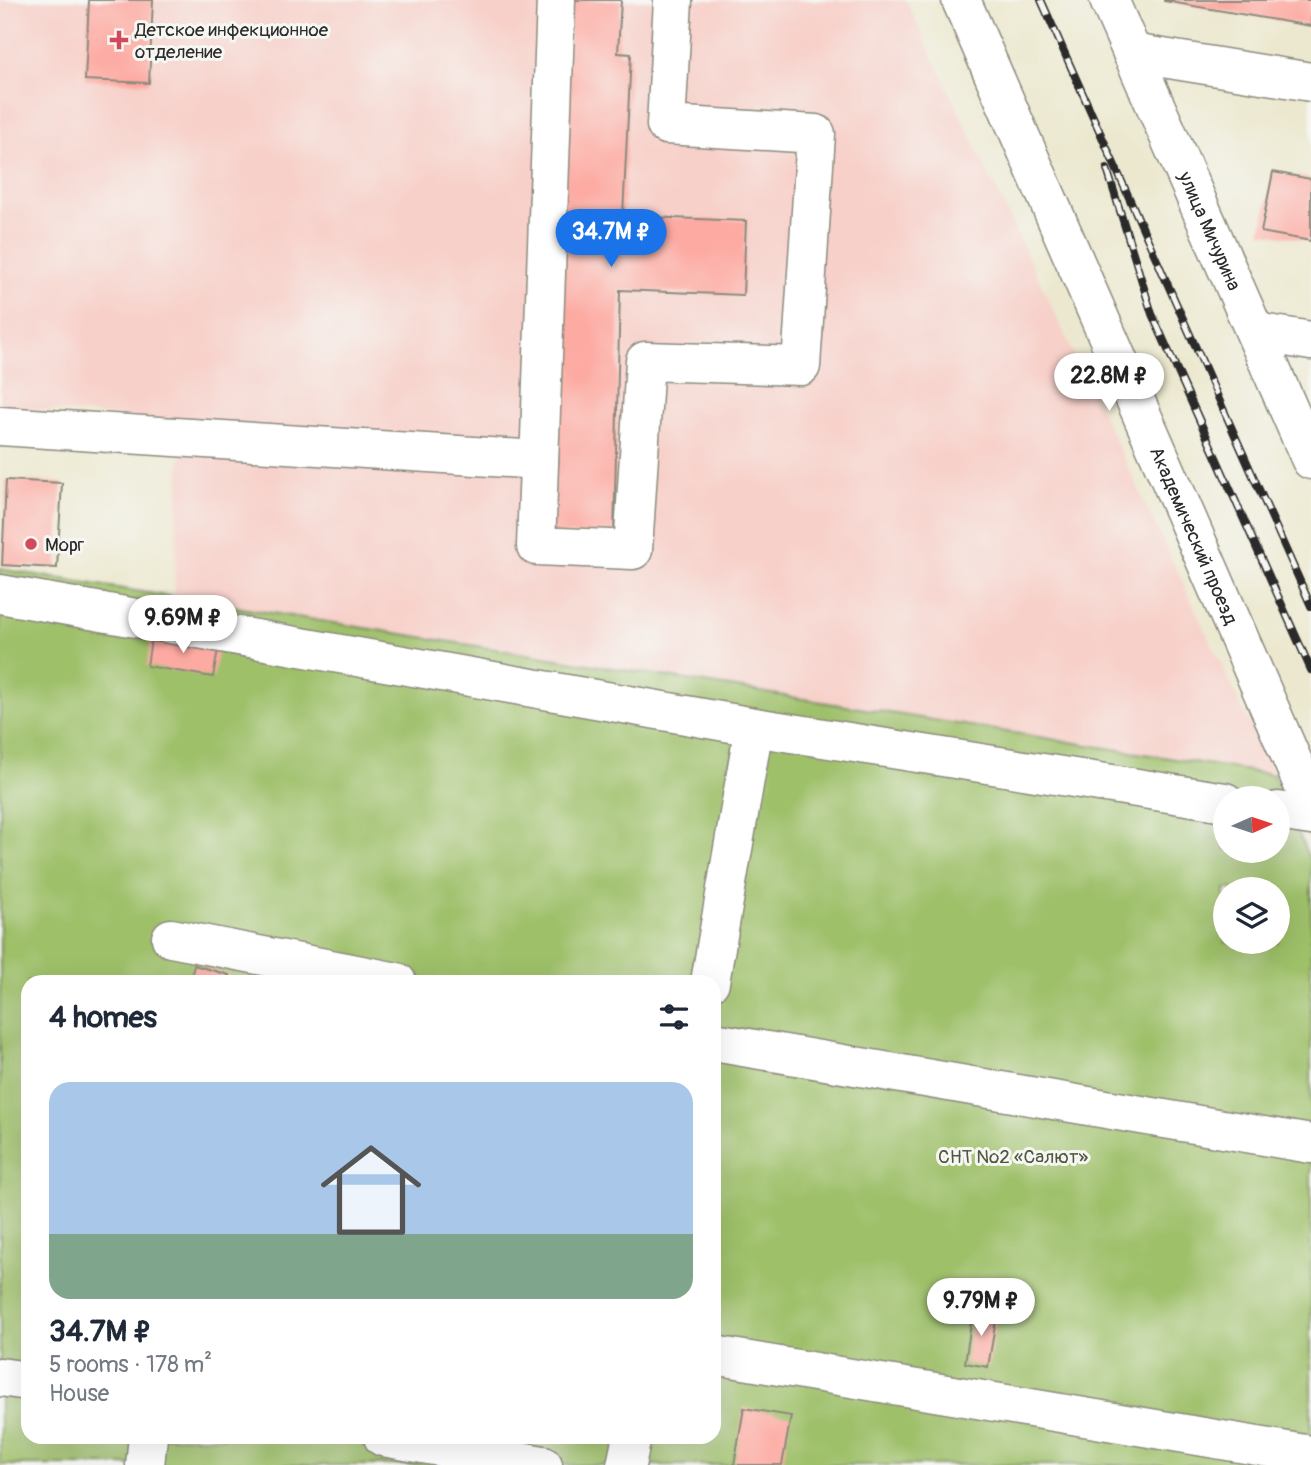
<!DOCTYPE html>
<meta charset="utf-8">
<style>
:root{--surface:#fff;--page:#f6f6f7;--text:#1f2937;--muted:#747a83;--line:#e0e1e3;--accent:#1a73e8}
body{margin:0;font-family:Pangolin,sans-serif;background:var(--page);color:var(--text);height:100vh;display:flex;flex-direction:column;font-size:26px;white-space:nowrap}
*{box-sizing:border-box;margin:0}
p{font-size:23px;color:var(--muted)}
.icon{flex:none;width:38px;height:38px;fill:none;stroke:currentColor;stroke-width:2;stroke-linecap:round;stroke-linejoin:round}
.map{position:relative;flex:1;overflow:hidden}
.drawer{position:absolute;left:21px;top:975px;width:700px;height:469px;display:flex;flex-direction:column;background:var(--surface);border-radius:21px;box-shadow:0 7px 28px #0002}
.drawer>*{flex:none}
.needle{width:46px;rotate:87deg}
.tools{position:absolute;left:1213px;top:786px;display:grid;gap:14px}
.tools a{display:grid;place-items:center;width:77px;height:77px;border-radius:50%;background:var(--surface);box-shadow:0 7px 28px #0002;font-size:35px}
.price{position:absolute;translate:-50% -60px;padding:0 16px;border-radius:24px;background:#fff;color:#222;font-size:23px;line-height:46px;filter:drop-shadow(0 2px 4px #0008)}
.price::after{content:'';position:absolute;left:50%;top:42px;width:21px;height:16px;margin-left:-10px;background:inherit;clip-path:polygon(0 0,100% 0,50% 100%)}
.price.selected{background:var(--accent);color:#fff}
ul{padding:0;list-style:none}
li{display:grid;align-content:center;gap:14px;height:371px;padding:0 28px}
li+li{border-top:2px solid var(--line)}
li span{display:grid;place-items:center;height:217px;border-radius:21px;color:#555}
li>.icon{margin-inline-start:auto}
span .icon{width:126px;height:126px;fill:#fffc;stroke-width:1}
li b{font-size:30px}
h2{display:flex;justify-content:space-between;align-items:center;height:84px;padding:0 28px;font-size:30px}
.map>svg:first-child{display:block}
</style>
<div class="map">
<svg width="1311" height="1465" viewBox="0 0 1311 1465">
<rect width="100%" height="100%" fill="#f6f6f2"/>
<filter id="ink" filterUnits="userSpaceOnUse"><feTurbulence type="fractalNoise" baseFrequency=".0143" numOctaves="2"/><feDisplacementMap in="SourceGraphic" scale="14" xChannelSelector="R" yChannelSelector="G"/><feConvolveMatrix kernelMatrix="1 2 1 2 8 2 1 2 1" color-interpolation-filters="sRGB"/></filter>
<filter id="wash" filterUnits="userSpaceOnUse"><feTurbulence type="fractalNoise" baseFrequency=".00686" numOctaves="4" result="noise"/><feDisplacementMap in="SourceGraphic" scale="28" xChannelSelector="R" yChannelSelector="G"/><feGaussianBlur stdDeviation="1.57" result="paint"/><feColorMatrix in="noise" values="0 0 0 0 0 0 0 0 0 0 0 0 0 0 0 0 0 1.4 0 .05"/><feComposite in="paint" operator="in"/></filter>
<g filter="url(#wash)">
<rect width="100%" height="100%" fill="#ece8cf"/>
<path fill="#f7d0c9" d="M0,0H89L86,80L148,83L153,0H571L614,535L620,290L743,295L746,222L623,216L631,54L618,53L621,0H906L1274,775L174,596L182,422L0,406Z"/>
<path fill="#9ec069" stroke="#64764a" stroke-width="2" fill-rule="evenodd" d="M0,569L1274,775L1311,863V1465H0ZM1225,798H1278V850H1225ZM1225,889H1278V942H1225ZM28,982H714V1437H28Z"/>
<g id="blocks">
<path fill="#fdaaa2" d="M89,0H153L149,83L85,80Z
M571,0H621L618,53L631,54L623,216L746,221L743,295L620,290L614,535L550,534Z
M1164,0H1311V26L1164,1Z
M1273,172L1311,179V241L1261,232Z
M6,480L62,483L57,568L2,565Z
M152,633L219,644L213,677L147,666Z
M194,965L229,975L227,982H190Z
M973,1310L997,1314L988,1367L965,1363Z
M744,1408L791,1416L782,1465H734Z"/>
</g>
</g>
<g filter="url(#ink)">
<use href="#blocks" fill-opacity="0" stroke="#8c8a7d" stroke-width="2"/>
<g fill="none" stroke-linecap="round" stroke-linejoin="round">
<g stroke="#8c8a7d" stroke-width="41">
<g id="minor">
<path d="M556,0L536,546L633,550L645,361L801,366L816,134L666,125L673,0"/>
<path id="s1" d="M961,0L1311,803"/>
<path id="s2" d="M1109,0L1311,460"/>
<path d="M1132,53L1311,82"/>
<path d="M1256,332L1311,341"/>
<path d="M0,426L539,460"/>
<path d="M0,594L754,727L1225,802"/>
<path d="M1278,811L1311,816"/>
<path d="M171,938L397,982"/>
<path d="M710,982L754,727"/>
<path d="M714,1042L1311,1144"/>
<path d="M714,1355L1311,1455"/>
<path d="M0,1377L28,1381"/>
<path d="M383,1437L543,1465"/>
<path d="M145,1465L148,1437"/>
<path d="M626,1465L632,1437"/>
</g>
</g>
<use href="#minor" stroke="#fff" stroke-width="38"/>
<g stroke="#2b2b2b" stroke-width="8">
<path id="rail" d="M1041,0L1311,606
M1107,169L1152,314L1311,670"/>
</g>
<use href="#rail" stroke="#f6f6f2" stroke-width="5" stroke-dasharray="16" stroke-linecap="butt"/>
</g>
</g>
<g fill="#d1495b" stroke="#f6f6f2" stroke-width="2.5">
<path d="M115.5 29.5h7v7h7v7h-7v7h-7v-7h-7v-7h7z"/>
<circle cx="31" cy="544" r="7"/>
</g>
<g text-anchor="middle" stroke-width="6" stroke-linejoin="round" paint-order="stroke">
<g font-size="19" fill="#2b2b2b" stroke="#f6f6f2" text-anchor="start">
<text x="135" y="36">Детское инфекционное<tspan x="135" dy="22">отделение</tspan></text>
<text x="45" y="551">Морг</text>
</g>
<g font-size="19" fill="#2b2b2b" stroke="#f6f6f2">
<text dy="7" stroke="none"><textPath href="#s2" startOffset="252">улица Мичурина</textPath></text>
<text dy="7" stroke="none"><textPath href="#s1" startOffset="584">Академический проезд</textPath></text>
</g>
<g font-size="19" fill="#4e583e" stroke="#f6f6f2">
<text x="1013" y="1163">СНТ №2 «Салют»</text>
</g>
</g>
</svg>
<div class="tools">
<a><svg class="needle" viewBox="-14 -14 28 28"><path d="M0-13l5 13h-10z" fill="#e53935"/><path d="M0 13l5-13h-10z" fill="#747a83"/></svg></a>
<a><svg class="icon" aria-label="layers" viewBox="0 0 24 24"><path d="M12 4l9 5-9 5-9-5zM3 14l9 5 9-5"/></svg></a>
</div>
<b class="price selected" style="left:611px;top:269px">34.7M ₽</b>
<b class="price" style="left:1109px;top:413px">22.8M ₽</b>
<b class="price" style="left:183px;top:655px">9.69M ₽</b>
<b class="price" style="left:981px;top:1338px">9.79M ₽</b>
<section class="drawer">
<h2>4 homes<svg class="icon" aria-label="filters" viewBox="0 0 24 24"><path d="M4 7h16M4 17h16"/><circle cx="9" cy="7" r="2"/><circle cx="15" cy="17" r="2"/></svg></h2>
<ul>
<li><span style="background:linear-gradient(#a9c7e8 70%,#7fa58c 0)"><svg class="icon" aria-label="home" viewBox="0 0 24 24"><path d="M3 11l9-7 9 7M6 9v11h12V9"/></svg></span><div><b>34.7M ₽</b><p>5 rooms · 178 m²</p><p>House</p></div></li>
</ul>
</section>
</div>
